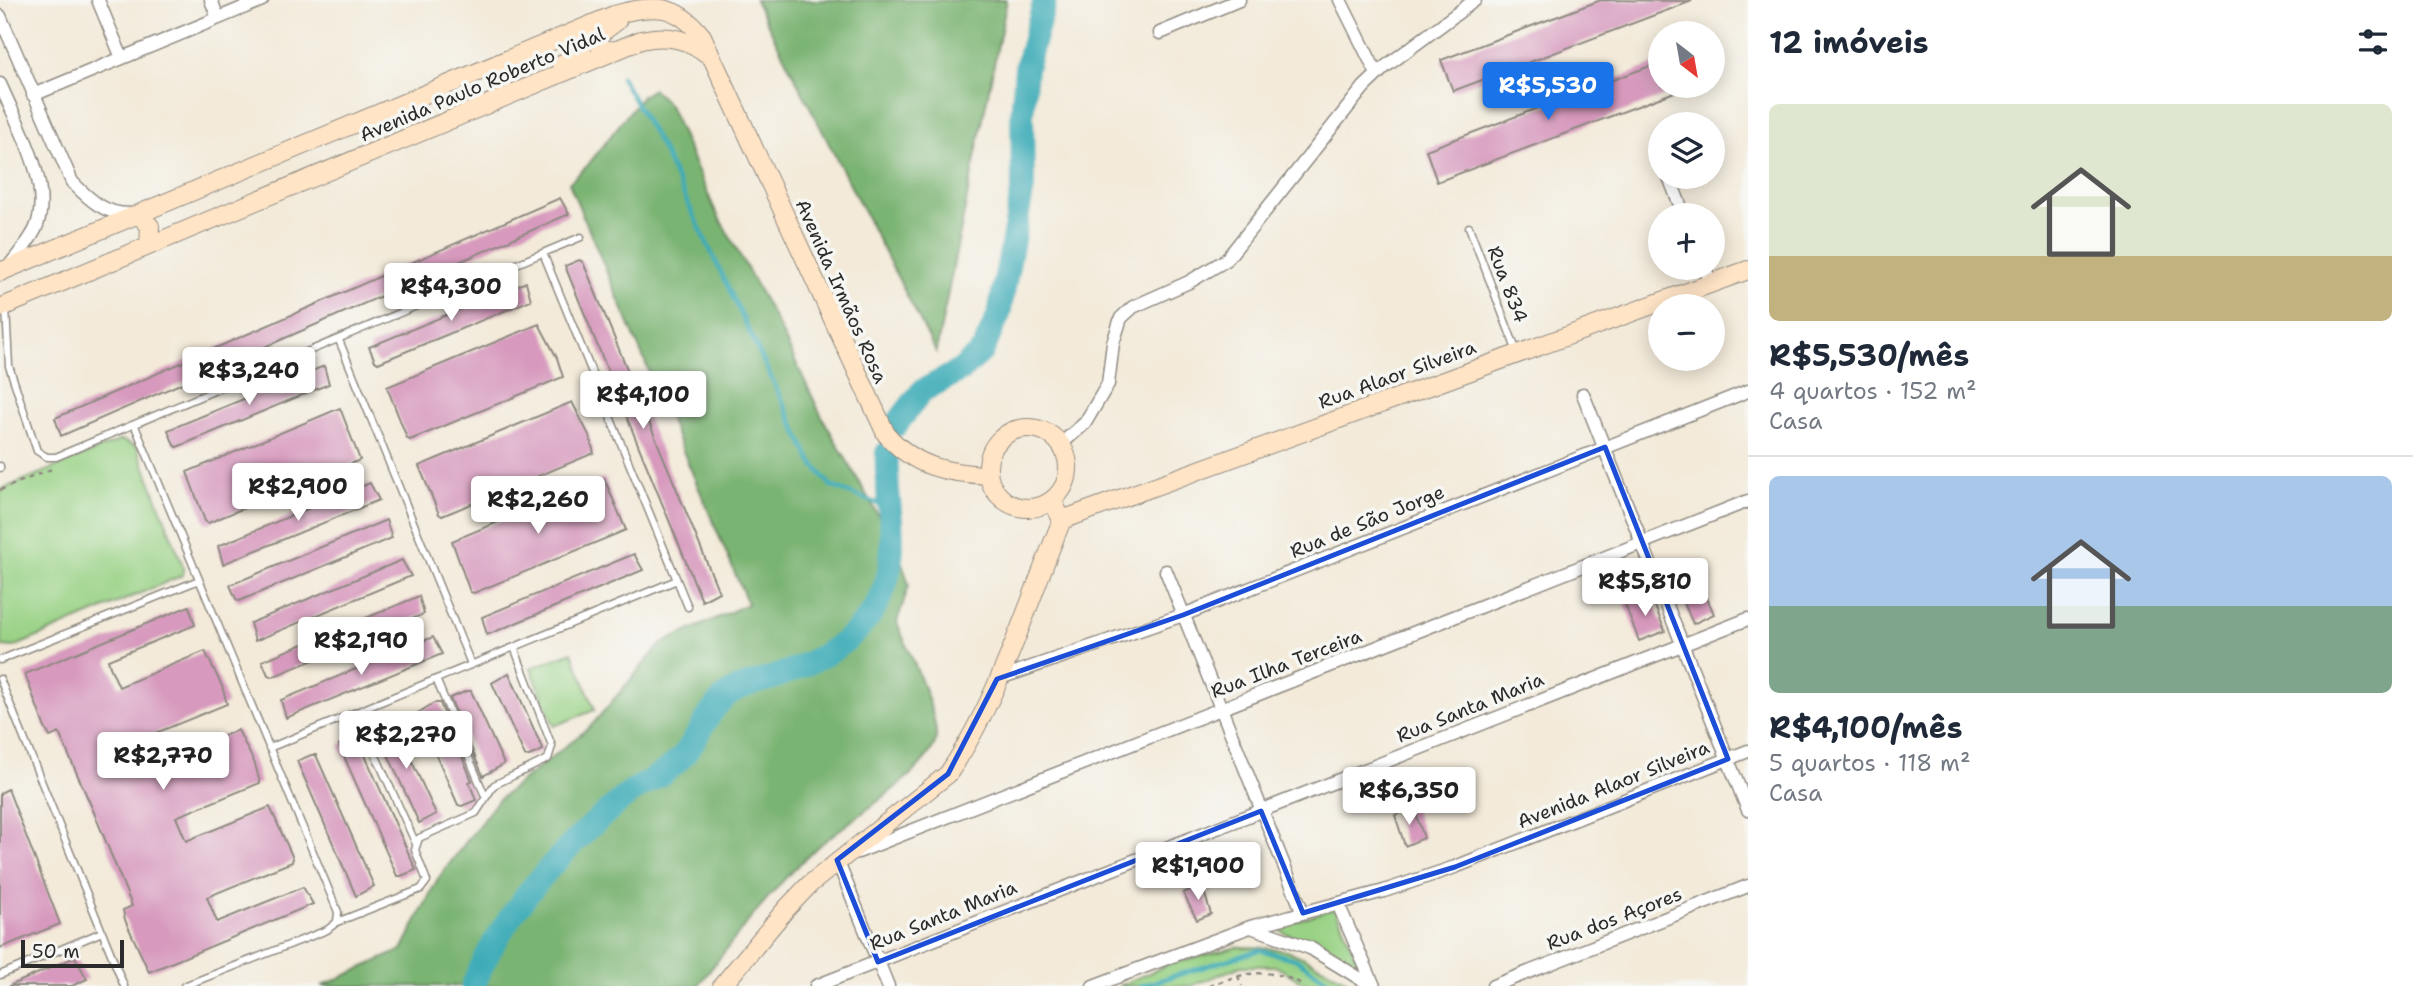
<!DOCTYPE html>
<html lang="pt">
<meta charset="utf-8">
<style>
:root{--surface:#fff;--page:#f2f2f3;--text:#1f2937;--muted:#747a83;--line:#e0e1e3;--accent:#1a73e8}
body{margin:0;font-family:"Shantell Sans",sans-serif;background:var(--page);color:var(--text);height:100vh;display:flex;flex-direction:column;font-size:26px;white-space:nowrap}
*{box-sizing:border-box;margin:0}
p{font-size:23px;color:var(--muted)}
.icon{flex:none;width:38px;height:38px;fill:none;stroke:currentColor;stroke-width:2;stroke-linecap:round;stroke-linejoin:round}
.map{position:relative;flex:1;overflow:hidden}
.details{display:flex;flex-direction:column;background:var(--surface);width:665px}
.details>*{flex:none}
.needle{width:46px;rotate:149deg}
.fabs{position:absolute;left:1648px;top:21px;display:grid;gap:14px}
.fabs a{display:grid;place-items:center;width:77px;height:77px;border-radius:50%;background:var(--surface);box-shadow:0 4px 18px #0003;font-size:35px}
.scale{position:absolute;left:21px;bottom:18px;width:103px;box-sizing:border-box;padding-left:7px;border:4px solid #2b2b2b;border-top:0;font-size:19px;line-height:24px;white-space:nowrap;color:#2b2b2b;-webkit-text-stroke:5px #f6f6f2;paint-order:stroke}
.price{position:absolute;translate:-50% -60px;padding:0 16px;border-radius:7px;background:#fff;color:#222;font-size:23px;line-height:46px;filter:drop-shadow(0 2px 4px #0008)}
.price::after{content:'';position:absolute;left:50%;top:42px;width:21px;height:16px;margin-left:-10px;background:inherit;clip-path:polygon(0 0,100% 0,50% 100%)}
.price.on{background:var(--accent);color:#fff}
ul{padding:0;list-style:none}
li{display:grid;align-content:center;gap:14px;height:371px;padding:0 21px}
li+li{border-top:2px solid var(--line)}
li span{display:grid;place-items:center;height:217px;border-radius:10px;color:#555}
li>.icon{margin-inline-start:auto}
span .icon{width:126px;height:126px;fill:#fffc;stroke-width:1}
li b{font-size:30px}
h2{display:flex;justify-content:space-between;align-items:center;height:84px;padding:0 21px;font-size:30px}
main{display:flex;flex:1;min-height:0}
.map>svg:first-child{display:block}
</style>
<main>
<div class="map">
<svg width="1748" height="986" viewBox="0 0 1748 986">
<rect width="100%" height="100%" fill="#f6f6f2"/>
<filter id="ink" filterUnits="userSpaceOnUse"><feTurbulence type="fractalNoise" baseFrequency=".0143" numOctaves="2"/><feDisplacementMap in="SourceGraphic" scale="14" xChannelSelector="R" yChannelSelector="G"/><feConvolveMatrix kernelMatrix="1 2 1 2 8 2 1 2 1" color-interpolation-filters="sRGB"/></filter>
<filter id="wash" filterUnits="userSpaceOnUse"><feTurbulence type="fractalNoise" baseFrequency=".00686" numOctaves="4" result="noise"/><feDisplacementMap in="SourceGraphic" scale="28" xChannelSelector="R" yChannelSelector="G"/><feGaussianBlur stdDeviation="1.57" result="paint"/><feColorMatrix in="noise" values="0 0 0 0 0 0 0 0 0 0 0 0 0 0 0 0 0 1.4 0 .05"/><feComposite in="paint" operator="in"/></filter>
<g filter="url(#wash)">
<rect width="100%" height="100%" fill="#f3ead9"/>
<path fill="#99d285" stroke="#627e58" stroke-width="2" d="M121,440L137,447L183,566V575L14,647L2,646L0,490Z
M572,652L595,710L554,726L531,668Z
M1335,908L1360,966L1357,971C1340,959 1323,945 1302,939C1293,936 1283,935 1277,927Z
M1238,947C1283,947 1289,949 1329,971C1338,976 1346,977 1351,986H1310L1275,966H1241L1191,986H1119L1169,964Z"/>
<path fill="#7ab472" stroke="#52704e" stroke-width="2" d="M755,0H1007L936,352Z
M653,89L669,105L714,208L778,325L822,417L898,550L909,585L897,622C906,647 943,721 935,743C920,779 842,824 812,852C769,891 733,941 698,986H322L402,950L437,880L498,800L591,726L662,643L748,604L569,183L587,166L642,96Z"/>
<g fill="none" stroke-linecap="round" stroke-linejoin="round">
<path stroke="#3cacb8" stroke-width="4.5" d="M621,77L662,149L811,461L831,486L886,507L893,516
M1141,986L1260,950L1295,959L1336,986"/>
<path stroke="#3cacb8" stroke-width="24" d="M896,425L922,391L961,370L983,350L999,314L1023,187L1022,115L1026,68L1045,0
M473,986C501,915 561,849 620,801C637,786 660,778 677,762C698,743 707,707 732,692C743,685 760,682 772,678C815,663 860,641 880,598C904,547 884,505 887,453"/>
</g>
<g id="blocks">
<path fill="#d799bd" d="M1601,0L1692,1L1453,91L1441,60Z
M1661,62V86L1688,87L1437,182L1426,150Z
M560,198L569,214L61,436L55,418Z
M579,260L583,262L719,592L702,601L565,266Z
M526,282L531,300L378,363L375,361L369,347Z
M539,324L557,358L563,377L410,440L407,438L387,387Z
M324,366L329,384L177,447L174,445L168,430Z
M572,402L589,435L594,453L442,516L439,514L419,466Z
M340,408L360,460L208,523L205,521L187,472Z
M604,478L626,530L474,593L470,592L452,541Z
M370,483L379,500L223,564L218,546Z
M386,520L392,538L239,601L236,599L230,585Z
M634,554L643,570L487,635L482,617Z
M402,560L411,576L255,641L250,623Z
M1699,580L1714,614L1693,624L1678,589Z
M1650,594L1665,631L1639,641L1625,604Z
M419,596L424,614L272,677L268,675L262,661Z
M189,606L195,625L108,660L110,667L119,687L205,651L222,686L227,704L141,739L153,765L238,730L255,764L260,783L176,817L186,841L270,807L293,858L292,862L207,897L217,922L303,887L313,904L149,972L125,920L123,910L132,906L93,810L59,733L50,737L45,728L25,674Z
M433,637L442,654L286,718L281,700Z
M509,673L543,750L529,756H525L492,683Z
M467,691H471L504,764L483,776L450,698Z
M434,703H440L472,781L469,782L476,800L462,806L458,805L418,713Z
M390,721L394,722L436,814L419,823L376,728Z
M356,735L416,870L401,876H397L339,745Z
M311,755H316L374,886L356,896L297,761Z
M8,789L60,924L0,948V793Z
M1414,808L1424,838L1405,846L1395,815Z
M1202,885L1211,914L1197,920L1183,893Z
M75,957L87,979L72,986H9Z"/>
</g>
</g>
<g filter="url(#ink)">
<use href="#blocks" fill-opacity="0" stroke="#8f8a82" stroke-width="2"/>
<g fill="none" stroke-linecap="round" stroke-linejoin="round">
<g stroke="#8f8a82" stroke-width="9">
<path id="lane" d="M1469,227L1517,352
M543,253L688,607
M6,307L9,366L37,451L47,457H56L581,237
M339,340L471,664
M135,426L338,912L337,922L327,930L184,986
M0,466V468
M0,660L199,580
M0,679L124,986
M436,679L485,796
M356,712L416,844
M269,748L677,580
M337,922L421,889L427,881L415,850L419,838L476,813L494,785L548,759L552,746L514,647
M0,975L102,932"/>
</g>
<g stroke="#8f8a82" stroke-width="15">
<path id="street" d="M98,0L122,58
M211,0L218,18
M1340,0L1377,74
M0,16L72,182C89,199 105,215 131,214
M1160,33L1239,0
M0,84C17,124 55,187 35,230C28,243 19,254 9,266
M33,95L262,0
M1656,144L1661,156
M1669,177L1684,215
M1705,268L1711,283
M1583,394L1748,810
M1061,444L1085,423L1108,384L1113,343L1121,318L1133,307L1189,282L1226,260L1364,87L1385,67L1475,0
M1166,571L1303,913
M997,679L1183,615L1748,391
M858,852L1748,501
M841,858L837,860L888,986
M1338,904L1374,986
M1251,927L1310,948L1372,986
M816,986L1748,619
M1093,986L1250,927L1384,891L1455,867L1748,751
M1493,986L1748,886"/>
</g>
<g stroke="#8f8a82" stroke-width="20">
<path id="secondary" d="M616,50C605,51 597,49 597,36L617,21
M561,64L575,57L582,50L579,41L567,35
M138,214L150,226L149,245
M0,272L614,15C653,4 676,3 702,36L886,434C914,467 947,473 988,475
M0,308L641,40C669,34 690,39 711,57
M988 468a40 40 0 1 1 80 0a40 40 0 1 1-80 0Z
M1062,520L1748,270
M722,986L786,909L810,884L948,774C1000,698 1027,604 1062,520L1052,500"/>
</g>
<path stroke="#8f8a82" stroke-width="2.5" stroke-dasharray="5 5" stroke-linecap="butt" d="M0,490L54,468
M1238,976L1242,986
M1209,986C1245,972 1270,966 1305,986"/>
<use href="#lane" stroke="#fff" stroke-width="6"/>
<use href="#street" stroke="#fff" stroke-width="12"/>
<use href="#secondary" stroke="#ffe4c6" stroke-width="18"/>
</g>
</g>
<path fill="none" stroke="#1d4ed8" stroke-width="5" stroke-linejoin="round" d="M1605,447L1728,759L1455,867L1303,913L1261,811L878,962L837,860L948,774L997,679L1183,615Z"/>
<g text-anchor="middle" stroke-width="7" stroke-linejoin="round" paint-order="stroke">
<g font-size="19" fill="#2b2b2b" stroke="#f6f6f2">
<text transform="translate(482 84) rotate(-23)" y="7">Avenida Paulo Roberto Vidal</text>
<text transform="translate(1508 284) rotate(69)" y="7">Rua 834</text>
<text transform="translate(842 291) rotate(66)" y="7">Avenida Irmãos Rosa</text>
<text transform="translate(1397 374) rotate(-20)" y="7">Rua Alaor Silveira</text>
<text transform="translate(1367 521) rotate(-22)" y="7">Rua de São Jorge</text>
<text transform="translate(1286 663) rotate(-21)" y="7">Rua Ilha Terceira</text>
<text transform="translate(1470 707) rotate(-22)" y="7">Rua Santa Maria</text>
<text transform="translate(1613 784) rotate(-22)" y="7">Avenida Alaor Silveira</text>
<text transform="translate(943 915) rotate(-22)" y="7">Rua Santa Maria</text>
<text transform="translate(1614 918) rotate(-21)" y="7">Rua dos Açores</text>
</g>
</g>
</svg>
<div class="fabs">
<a><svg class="needle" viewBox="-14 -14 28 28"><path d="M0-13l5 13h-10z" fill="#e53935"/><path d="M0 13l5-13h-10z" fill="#747a83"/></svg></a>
<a><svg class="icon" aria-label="layers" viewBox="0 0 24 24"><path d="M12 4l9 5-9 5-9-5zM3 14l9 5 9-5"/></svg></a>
<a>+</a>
<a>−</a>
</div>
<div class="scale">50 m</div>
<b class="price on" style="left:1548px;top:122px">R$5,530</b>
<b class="price" style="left:451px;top:323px">R$4,300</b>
<b class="price" style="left:249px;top:407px">R$3,240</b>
<b class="price" style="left:643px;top:431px">R$4,100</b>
<b class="price" style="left:298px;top:523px">R$2,900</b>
<b class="price" style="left:538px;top:536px">R$2,260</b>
<b class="price" style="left:1645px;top:618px">R$5,810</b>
<b class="price" style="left:361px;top:677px">R$2,190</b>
<b class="price" style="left:406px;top:771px">R$2,270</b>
<b class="price" style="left:163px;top:792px">R$2,770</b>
<b class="price" style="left:1409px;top:827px">R$6,350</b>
<b class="price" style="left:1198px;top:902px">R$1,900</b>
</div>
<section class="details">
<h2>12 imóveis<svg class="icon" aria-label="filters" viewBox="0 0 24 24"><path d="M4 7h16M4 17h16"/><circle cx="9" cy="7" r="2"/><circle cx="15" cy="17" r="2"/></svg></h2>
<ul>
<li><span style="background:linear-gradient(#dfe7d0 70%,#c2b280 0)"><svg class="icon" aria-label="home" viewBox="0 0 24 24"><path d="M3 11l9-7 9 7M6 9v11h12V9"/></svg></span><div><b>R$5,530/mês</b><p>4 quartos · 152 m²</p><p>Casa</p></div></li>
<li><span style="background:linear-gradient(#a9c7e8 60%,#7fa58c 0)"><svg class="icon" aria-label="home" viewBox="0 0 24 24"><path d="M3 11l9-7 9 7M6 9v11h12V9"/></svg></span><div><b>R$4,100/mês</b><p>5 quartos · 118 m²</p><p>Casa</p></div></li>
</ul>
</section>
</main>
